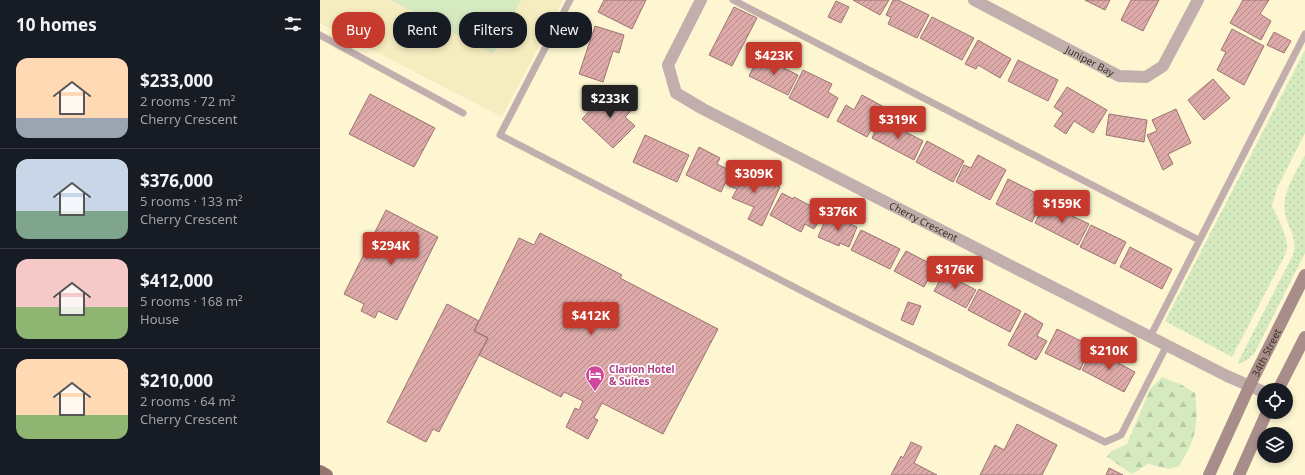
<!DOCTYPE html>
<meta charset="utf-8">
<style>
:root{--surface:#171b24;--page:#242831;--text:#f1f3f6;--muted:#9ea1a6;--line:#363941;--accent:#c6392d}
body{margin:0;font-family:"Noto Sans",sans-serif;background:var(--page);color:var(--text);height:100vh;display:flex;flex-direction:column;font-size:15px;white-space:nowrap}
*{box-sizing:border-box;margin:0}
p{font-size:13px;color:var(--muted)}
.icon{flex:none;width:22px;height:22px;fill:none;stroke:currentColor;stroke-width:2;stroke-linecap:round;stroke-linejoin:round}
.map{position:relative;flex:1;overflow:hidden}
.drawer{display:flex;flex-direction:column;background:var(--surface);width:320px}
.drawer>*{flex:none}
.guide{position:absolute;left:12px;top:12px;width:380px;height:36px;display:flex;gap:8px}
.fabs{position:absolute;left:937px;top:383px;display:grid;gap:8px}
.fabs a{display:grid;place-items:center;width:36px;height:36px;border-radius:50%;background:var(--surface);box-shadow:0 2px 6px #0003;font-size:20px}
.price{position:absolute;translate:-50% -34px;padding:0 9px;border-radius:4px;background:var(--accent);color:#fff;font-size:13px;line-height:26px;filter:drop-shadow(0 1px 2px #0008)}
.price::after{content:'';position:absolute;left:50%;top:24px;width:12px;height:9px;margin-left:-6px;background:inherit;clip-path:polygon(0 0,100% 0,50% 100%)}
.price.selected{background:#222;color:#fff}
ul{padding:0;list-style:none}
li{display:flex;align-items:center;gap:12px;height:100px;padding:0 16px}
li+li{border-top:1px solid var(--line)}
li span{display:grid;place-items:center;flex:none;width:112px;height:80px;border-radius:12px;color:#555}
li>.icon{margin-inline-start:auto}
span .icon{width:48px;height:48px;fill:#fffc;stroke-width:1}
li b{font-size:17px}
h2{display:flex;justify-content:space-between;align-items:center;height:48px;padding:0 16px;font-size:17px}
.chip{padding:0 14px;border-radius:16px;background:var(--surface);box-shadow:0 2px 6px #0003;font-size:14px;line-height:36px}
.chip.selected{background:var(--accent);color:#fff}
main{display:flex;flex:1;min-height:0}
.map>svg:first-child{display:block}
</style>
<main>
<section class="drawer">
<h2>10 homes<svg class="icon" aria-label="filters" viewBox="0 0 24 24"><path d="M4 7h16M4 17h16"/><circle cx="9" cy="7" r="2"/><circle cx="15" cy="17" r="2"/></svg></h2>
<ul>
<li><span style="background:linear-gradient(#ffd9b3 75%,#9aa5b1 0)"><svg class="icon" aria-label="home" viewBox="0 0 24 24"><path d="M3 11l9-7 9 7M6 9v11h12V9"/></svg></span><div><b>$233,000</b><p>2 rooms · 72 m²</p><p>Cherry Crescent</p></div></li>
<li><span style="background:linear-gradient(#c9d6e8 65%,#7fa58c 0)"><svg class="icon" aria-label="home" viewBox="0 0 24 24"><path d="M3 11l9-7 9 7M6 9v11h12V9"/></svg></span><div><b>$376,000</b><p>5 rooms · 133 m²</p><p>Cherry Crescent</p></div></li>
<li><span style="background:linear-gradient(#f6c9c9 60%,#8fb573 0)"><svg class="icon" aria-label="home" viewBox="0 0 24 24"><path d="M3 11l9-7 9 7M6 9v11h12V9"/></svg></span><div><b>$412,000</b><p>5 rooms · 168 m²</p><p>House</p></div></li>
<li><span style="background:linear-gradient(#ffd9b3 70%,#8fb573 0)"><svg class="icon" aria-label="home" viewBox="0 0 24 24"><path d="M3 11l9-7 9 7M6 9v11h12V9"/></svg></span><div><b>$210,000</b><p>2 rooms · 64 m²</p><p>Cherry Crescent</p></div></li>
</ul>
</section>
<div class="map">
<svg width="985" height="475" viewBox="0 0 985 475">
<defs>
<pattern id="grass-dots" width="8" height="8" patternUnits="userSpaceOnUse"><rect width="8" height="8" fill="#d6eac0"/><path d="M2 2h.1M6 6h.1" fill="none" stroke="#b8c9a5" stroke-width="1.8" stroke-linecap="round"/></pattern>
<pattern id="forest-firs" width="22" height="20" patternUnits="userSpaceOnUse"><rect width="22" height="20" fill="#d6eac0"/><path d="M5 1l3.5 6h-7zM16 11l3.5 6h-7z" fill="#b8c9a5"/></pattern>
<pattern id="building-hatch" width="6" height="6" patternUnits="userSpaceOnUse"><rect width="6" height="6" fill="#ddaaa9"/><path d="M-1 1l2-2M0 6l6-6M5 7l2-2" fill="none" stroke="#b48b89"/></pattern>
</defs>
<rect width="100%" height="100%" fill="#fdf6d0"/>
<path fill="#f5ecbf" d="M0,0H243L182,117L0,23Z"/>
<path fill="url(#grass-dots)" d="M985,50V133L957,188L952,206C957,217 968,236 967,248C967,251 965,254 964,257L912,357L845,321Z
M985,155V253L934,354L927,360L918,364V362L973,255C978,236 968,230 965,213C961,193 976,173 985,155Z"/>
<path fill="url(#forest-firs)" d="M842,377L862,385L875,393C879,424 876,440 859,466L850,469L828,464L812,474L787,457L790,452L807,444L830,389Z"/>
<path fill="#d6eac0" d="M71,0H201L173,54Z"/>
<path fill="url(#building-hatch)" stroke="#9b7473" d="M284,0H326L312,29L278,12Z
M533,0H569L560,15Z
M573,0H578L609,15L597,38L568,24L571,17L566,15Z
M765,0H790L785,10Z
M811,0H839L823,31L801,20Z
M923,0H949L940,14L951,21L941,40L910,23Z
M516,1L529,7L521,23L508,17Z
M414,7L437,18L412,66L389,55Z
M612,17L654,38L642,60L600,38Z
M275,26L304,35L299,53L293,51L283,82L259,74Z
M912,29L944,46L924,85L897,70L906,52L901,50Z
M954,32L971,41L964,53L947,45Z
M658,40L691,59L680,78L658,65L656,69L645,64Z
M439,56L478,75L468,95L429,76Z
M698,60L738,80L728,101L688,81Z
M483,70L512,84L508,92L518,98L508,118L469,98Z
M893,79L910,98L884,120L868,100Z
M747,87L787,110L773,133L754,121L746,134L734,126L743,113L734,107Z
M289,90L311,111L305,117L315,126L293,148L262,119Z
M50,94L115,128L94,167L29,134Z
M542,95L564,107L547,137L517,121L526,105L534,110Z
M856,109L871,143L848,154L853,164L843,170L827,135L837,131L832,120Z
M789,114L827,120L824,142L786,135Z
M561,119L603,141L594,160L552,138Z
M325,135L369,155L357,182L313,162Z
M607,141L644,161L633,182L596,162Z
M379,147L400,158L397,164L411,171L401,192L366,175Z
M658,155L686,170L670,200L636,182L644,165L651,168Z
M418,168L460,187L442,226L428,219L434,207L412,198L417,189L409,186Z
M688,179L724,197L712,222L676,204Z
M462,193L473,199L474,197L504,213L494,229L485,224L481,232L450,215Z
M725,203L769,224L758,245L715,223Z
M66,210L118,237L77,320L58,311L55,318L41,311L44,304L24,294Z
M506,218L519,223L521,220L537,227L529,247L520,243L519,246L498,237Z
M771,225L806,242L795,264L760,247Z
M541,230L580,249L570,269L531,250Z
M220,233L302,275L300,278L398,329L343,434L282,403L274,418L278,420L268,439L246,427L255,408L259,410L263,401L244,392L241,397L159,355L168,338L154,331L199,238L214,245Z
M810,247L852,269L842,289L800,267Z
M586,251L615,266L604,287L574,271Z
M624,273L656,290L646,308L614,291Z
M659,289L701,311L690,332L648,310Z
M588,302L601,306L593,325L581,320Z
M127,304L159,321L154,331L168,338L119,432L113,429L106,442L67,422Z
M705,313L723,324L717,336L727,341L716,360L688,345Z
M737,329L771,346L760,370L725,353Z
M774,350L815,372L804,392L762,370Z
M697,424L737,445L722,475H660L675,445L684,450Z
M591,442L602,447L594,463L617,475H571L581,456L583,458Z
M789,468L803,475H786Z"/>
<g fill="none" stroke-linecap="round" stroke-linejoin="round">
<path stroke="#c2afad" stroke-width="7" d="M250,0L180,135L513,307L785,442L801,435L847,345
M413,0L879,240
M0,35L143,113
M830,337L985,34"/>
<g stroke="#c2afad" stroke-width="12">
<path id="s1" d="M381,0L348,65L356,93L383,109L907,376L944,392"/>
<path id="s2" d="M654,0L799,76L826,77L843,66L878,0"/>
</g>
<g stroke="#a98d8a" stroke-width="12">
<path d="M958,390L985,337"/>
<path id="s3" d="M889,475L930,385L985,275"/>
<path d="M919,475L947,412"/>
</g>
<path stroke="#967571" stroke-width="12" d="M0,471L7,475"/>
</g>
<defs>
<g id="hotel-pin" transform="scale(1)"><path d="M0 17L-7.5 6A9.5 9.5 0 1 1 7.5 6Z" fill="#d1479c" stroke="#fff"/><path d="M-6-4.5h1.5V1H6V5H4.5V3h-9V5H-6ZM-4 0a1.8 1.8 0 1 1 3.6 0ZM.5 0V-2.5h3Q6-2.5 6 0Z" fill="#fff"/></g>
</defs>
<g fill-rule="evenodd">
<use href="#hotel-pin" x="275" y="375"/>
</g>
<g text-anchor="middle" stroke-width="3.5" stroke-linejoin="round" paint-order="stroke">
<g font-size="10" fill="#343122" stroke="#fff">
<text dy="4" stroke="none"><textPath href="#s2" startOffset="131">Juniper Bay</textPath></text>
<text dy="4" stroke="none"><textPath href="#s1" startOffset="381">Cherry Crescent</textPath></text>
<text dy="4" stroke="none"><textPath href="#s3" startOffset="135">34th Street</textPath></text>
</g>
<g font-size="10" font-weight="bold" fill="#b23c85" stroke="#fff" text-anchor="start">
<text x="289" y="373">Clarion Hotel<tspan x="289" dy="12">&amp; Suites</tspan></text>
</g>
</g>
</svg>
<div class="fabs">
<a><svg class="icon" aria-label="locate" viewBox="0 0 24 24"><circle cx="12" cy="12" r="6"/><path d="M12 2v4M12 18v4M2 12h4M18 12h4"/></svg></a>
<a><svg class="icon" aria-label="layers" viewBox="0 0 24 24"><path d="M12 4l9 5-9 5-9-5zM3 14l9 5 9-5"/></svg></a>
</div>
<b class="price" style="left:454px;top:76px">$423K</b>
<b class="price selected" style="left:290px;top:119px">$233K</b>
<b class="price" style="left:578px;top:140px">$319K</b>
<b class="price" style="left:434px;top:194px">$309K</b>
<b class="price" style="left:742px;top:224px">$159K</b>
<b class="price" style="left:518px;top:232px">$376K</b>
<b class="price" style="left:71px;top:266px">$294K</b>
<b class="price" style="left:635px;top:290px">$176K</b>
<b class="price" style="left:271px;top:336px">$412K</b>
<b class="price" style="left:789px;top:371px">$210K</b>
<div class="guide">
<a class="chip selected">Buy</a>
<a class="chip">Rent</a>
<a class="chip">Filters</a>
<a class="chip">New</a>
</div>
</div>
</main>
